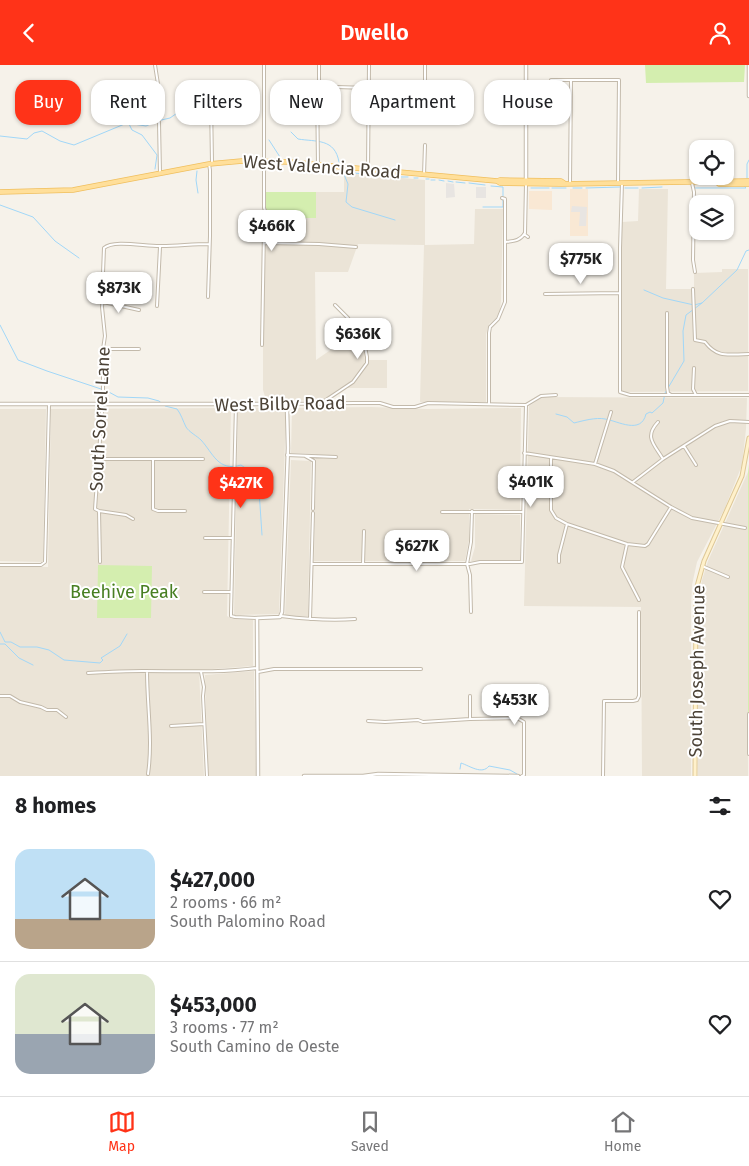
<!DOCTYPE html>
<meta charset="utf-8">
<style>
:root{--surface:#fff;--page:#f6f6f6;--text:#202124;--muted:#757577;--line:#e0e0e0;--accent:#ff3318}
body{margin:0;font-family:"Fira Sans",sans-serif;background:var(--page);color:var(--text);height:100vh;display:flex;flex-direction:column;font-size:19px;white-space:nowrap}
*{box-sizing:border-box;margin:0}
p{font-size:16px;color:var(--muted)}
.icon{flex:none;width:28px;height:28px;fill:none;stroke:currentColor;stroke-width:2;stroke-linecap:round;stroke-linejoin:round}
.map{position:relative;height:711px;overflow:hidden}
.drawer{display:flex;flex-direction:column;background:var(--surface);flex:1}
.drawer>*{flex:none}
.top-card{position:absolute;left:15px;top:15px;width:720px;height:45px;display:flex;gap:10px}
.controls{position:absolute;left:689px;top:75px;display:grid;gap:10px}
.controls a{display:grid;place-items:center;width:45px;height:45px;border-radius:10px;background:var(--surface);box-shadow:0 1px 4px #0004;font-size:25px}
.price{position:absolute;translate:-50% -42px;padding:0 11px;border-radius:10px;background:#fff;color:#222;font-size:16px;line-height:32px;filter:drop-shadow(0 1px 2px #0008)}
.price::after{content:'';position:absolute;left:50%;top:30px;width:15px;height:11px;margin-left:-8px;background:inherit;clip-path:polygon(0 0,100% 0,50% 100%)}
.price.active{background:var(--accent);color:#fff}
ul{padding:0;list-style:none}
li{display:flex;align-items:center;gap:15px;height:125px;padding:0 15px}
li+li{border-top:1px solid var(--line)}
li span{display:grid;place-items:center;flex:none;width:140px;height:100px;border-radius:15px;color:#555}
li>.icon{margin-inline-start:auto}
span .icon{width:60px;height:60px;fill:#fffc;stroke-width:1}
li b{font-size:21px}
h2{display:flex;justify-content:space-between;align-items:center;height:60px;padding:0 15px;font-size:21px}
.chip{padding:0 18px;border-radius:15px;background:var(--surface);box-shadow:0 1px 4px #0004;font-size:18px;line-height:45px}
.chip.active{background:var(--accent);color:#fff}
header{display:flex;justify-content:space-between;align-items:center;height:65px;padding:0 15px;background:var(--accent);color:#fff;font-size:22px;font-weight:600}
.tabs{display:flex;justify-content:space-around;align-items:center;height:70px;border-top:1px solid var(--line);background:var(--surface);font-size:14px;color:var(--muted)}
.tabs a{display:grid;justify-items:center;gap:2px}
.tabs .active{color:var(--accent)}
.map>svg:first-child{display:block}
</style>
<header><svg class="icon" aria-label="back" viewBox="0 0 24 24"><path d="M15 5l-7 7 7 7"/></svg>Dwello<svg class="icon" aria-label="person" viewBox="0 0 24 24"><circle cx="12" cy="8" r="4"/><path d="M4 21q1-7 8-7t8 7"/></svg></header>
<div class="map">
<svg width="749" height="711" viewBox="0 0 749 711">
<rect width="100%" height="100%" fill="#f6f2ea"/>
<path fill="#ebe4d7" d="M344,108L425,115V180L474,179L475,144H503L501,236L500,245L496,253L489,259L486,269V337H420L424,180L358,179L348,207H315L316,295L355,268L364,286L365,295H387V323H340L322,336L266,335L263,325V276L266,164L268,153H315L316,127H344Z
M639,124H668L666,224H694V208L722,207V204H748V326L622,327L620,323L622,157L638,156Z
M543,332L747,333L746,364L742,400L725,443L697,497L692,520L691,543V711H642L641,542L524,541L529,341Z
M283,342L286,348L279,549L234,550L238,343Z
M371,342L427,344L521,343L520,445L469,444V475L465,496H314L316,389L291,388L292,343Z
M231,343L227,551L232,554L253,555V601L199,605L204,711H0V502H48L51,344Z
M0,344H46L43,497L0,496Z
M291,395L311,396L308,551H285Z
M748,407V711H698V541L702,515L708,496Z
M475,449L520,450V495L471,496L475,482Z
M254,606L256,711H208L205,610Z"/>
<path fill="#f9e8d4" d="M570,124H588V171H570Z
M529,126H552V145L529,144Z"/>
<path fill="#d4eeaf" d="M645,0H745L744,17L646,18Z
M266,127H316V153H268L266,143Z
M749,399V648H748V407Z
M98,500L152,501L151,553H97Z"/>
<path fill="#e8e5e2" d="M446,118L454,119L455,132L446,133Z
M476,122H486V133H476Z
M572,141L587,142L586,161H579L580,147H571Z"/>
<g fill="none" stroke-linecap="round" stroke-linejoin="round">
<path stroke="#a1d7f8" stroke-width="1" d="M129,59L132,65L142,70L157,90L155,104
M291,67L298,74C316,77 335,73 339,97
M0,71L27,74L34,68L42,66L60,76L74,80L127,58L146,61L157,56L170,53L193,37L208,31
M269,75L280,92
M197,106L196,115L198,128
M343,107L348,119L346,137L352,142L395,155
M352,108L366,109
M374,109L393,111
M400,112H408
M414,113H418
M747,113V99L749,95
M426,114H429
M431,115H435
M439,115L444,116
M448,116L453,117
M456,117L465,118
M469,118L485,120
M491,121L503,122V131
M531,123H549
M552,123H566
M573,123H582
M586,123L620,122
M625,123H638
M642,123L662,122
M695,123H746L745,122
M0,140L33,152L55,176L79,193
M483,142H503V134
M644,225L663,233L694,240L702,238L737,205L746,186L749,185
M0,260L18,295L47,306L107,326L118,332L148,333L159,336L165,341L177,344C181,349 183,356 186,362C189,367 197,371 201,375C213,388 218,407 241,400L257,411L259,425L262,470
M556,349L567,352L574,358C582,356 596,352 605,354C618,356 641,370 646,349L650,347L652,348L663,338L665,328L684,296L683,266L686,250L702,238
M0,567L5,577H11L20,582H37L49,585L64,595L100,598L103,595L101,593L120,581L127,569
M0,579H5L19,593L33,600
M460,704L461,698C470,701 482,710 489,701L510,705L517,709"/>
<g stroke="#c3baab" stroke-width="4">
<path id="minor" d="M155,0L158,19L156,33L159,58L160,108
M425,0V40
M551,15H619L618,118
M292,18H317
M368,19L425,18
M337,22L368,23
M211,36L212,98
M114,39C116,32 125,23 132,22C141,19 147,23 158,19
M318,100L317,20L319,15V0
M368,103L369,0
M424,110L425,80
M570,117L571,15
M622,118L620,183V327L630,330H749
M692,118L694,127L693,195L695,207
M524,169L528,172
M505,177C514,176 520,176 525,168L526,119
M264,178L319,179L356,182
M693,224L695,275L705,277C718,294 729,289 749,289
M545,229L620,228
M208,232L210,171V105L209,99
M103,237L139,245
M157,241L160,182
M667,248V322L668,328L671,330
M262,280L264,165L267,151L264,143V0
M103,284H139
M694,303L693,324L696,330
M285,339L354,338H380L393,342H415L428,338L526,340L541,331L556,330
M320,339L353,317L367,298V292L365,282L357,267L348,253L335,240
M489,339V268L490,262L498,254L505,237V134L502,133
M236,340L231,548V551L235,552L257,553
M658,357C644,372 654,379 663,394
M684,381L696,400
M524,388L595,399L614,406L671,442L692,453L745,463
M287,390L336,392
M305,391L314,396L313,444
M551,393V445L556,453L567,459L627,479L645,481L648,479L671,442
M99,394H203
M153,395V444L158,446H185
M595,399L611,347
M633,417L663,394L715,361L730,356L749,357
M99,446L126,450L133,454
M442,447H523
M205,473H232
M627,479L622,502L639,535
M100,497L99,446L95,444L103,333V284L105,271L102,242L103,229L100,216L103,208L104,183C114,174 147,182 162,181C177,181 193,179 209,179
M559,497V490L567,459
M312,499H470L480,497H522L526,340
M363,499L364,466
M0,500H41L45,497L49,340
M702,501L728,512
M204,527H231
M471,547L470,510L467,499L471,477L472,446
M281,551C305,554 331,556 355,554
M310,554L313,448
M147,606C147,641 153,675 148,709
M201,607L204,622L203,631L207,711
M258,607L274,604H421
M88,608C106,607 124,606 142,606C181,606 218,608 257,603
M0,631H10L20,637L41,642L47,645H57L66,652
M470,654L517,653L524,657V710L522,711
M368,656L385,657L418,655L423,657L470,654V631
M171,661L204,659
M749,689V649
M603,711L604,636H633L637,635L639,631V547"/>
</g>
<g stroke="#c3baab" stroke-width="4.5">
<path id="tertiary" d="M526,0V115
M749,0V31
M0,339H285L287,343L288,383L282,547L280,552L257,553L258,711
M304,711H363L378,709L518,711"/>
</g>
<g stroke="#dec897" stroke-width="5">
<path id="secondary" d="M695,711L696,525L704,496L742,411L749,373"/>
</g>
<g stroke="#f0bf5e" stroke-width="5.5">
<path id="primary" d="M497,116L500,115L561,116L564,118
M718,118L719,119H749
M0,127L73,125L209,99L242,96L289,97L497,116L500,118L561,119L749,116"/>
</g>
<use href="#minor" stroke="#fff" stroke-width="2"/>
<use href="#tertiary" stroke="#fff" stroke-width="2.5"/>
<use href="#secondary" stroke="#fff1cb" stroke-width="3"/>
<use href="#primary" stroke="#ffdf9a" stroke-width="4"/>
</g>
<g text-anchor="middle" stroke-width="4" stroke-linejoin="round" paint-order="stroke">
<g font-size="18" fill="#4c4337" stroke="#fff">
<text transform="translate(322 102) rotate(4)" y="6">West Valencia Road</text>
<text transform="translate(280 339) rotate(-1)" y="6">West Bilby Road</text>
<text transform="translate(100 354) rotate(-87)" y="6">South Sorrel Lane</text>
<text transform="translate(697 606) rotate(-89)" y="6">South Joseph Avenue</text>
</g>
<g font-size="18" fill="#487f22" stroke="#fff">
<text x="124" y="533">Beehive Peak</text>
</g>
</g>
</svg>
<div class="controls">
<a><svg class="icon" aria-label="locate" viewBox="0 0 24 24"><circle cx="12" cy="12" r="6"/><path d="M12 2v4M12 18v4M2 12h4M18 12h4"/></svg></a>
<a><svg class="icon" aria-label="layers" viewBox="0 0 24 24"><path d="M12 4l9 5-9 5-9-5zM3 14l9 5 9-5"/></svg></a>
</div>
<b class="price" style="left:272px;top:187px">$466K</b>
<b class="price" style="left:581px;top:220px">$775K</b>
<b class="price" style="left:119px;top:249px">$873K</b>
<b class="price" style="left:358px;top:295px">$636K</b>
<b class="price" style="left:531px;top:443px">$401K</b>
<b class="price active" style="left:241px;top:444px">$427K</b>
<b class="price" style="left:417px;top:507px">$627K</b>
<b class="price" style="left:515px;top:661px">$453K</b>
<div class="top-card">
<a class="chip active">Buy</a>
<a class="chip">Rent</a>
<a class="chip">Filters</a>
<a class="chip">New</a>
<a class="chip">Apartment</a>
<a class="chip">House</a>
</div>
</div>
<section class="drawer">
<h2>8 homes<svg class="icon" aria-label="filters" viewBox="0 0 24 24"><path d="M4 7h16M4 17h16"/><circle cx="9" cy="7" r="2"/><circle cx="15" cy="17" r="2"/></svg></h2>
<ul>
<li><span style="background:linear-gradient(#bfe0f5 70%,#b9a48a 0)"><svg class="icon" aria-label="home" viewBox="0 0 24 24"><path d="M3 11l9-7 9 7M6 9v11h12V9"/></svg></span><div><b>$427,000</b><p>2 rooms · 66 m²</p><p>South Palomino Road</p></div><svg class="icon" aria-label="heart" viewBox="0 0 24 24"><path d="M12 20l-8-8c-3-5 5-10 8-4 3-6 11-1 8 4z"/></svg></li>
<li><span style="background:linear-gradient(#dfe7d0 60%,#9aa5b1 0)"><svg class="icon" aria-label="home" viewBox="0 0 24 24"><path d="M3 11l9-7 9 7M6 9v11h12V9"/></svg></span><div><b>$453,000</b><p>3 rooms · 77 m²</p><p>South Camino de Oeste</p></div><svg class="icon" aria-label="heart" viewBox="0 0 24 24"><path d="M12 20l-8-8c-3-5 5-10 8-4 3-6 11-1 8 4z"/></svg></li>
</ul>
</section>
<nav class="tabs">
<a class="active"><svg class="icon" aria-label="map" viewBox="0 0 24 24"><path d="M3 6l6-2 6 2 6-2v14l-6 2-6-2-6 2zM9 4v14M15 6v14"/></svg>Map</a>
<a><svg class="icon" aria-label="saved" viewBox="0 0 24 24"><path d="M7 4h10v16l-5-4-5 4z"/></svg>Saved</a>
<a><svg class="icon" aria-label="home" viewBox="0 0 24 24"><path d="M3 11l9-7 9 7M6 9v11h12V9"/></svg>Home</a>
</nav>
